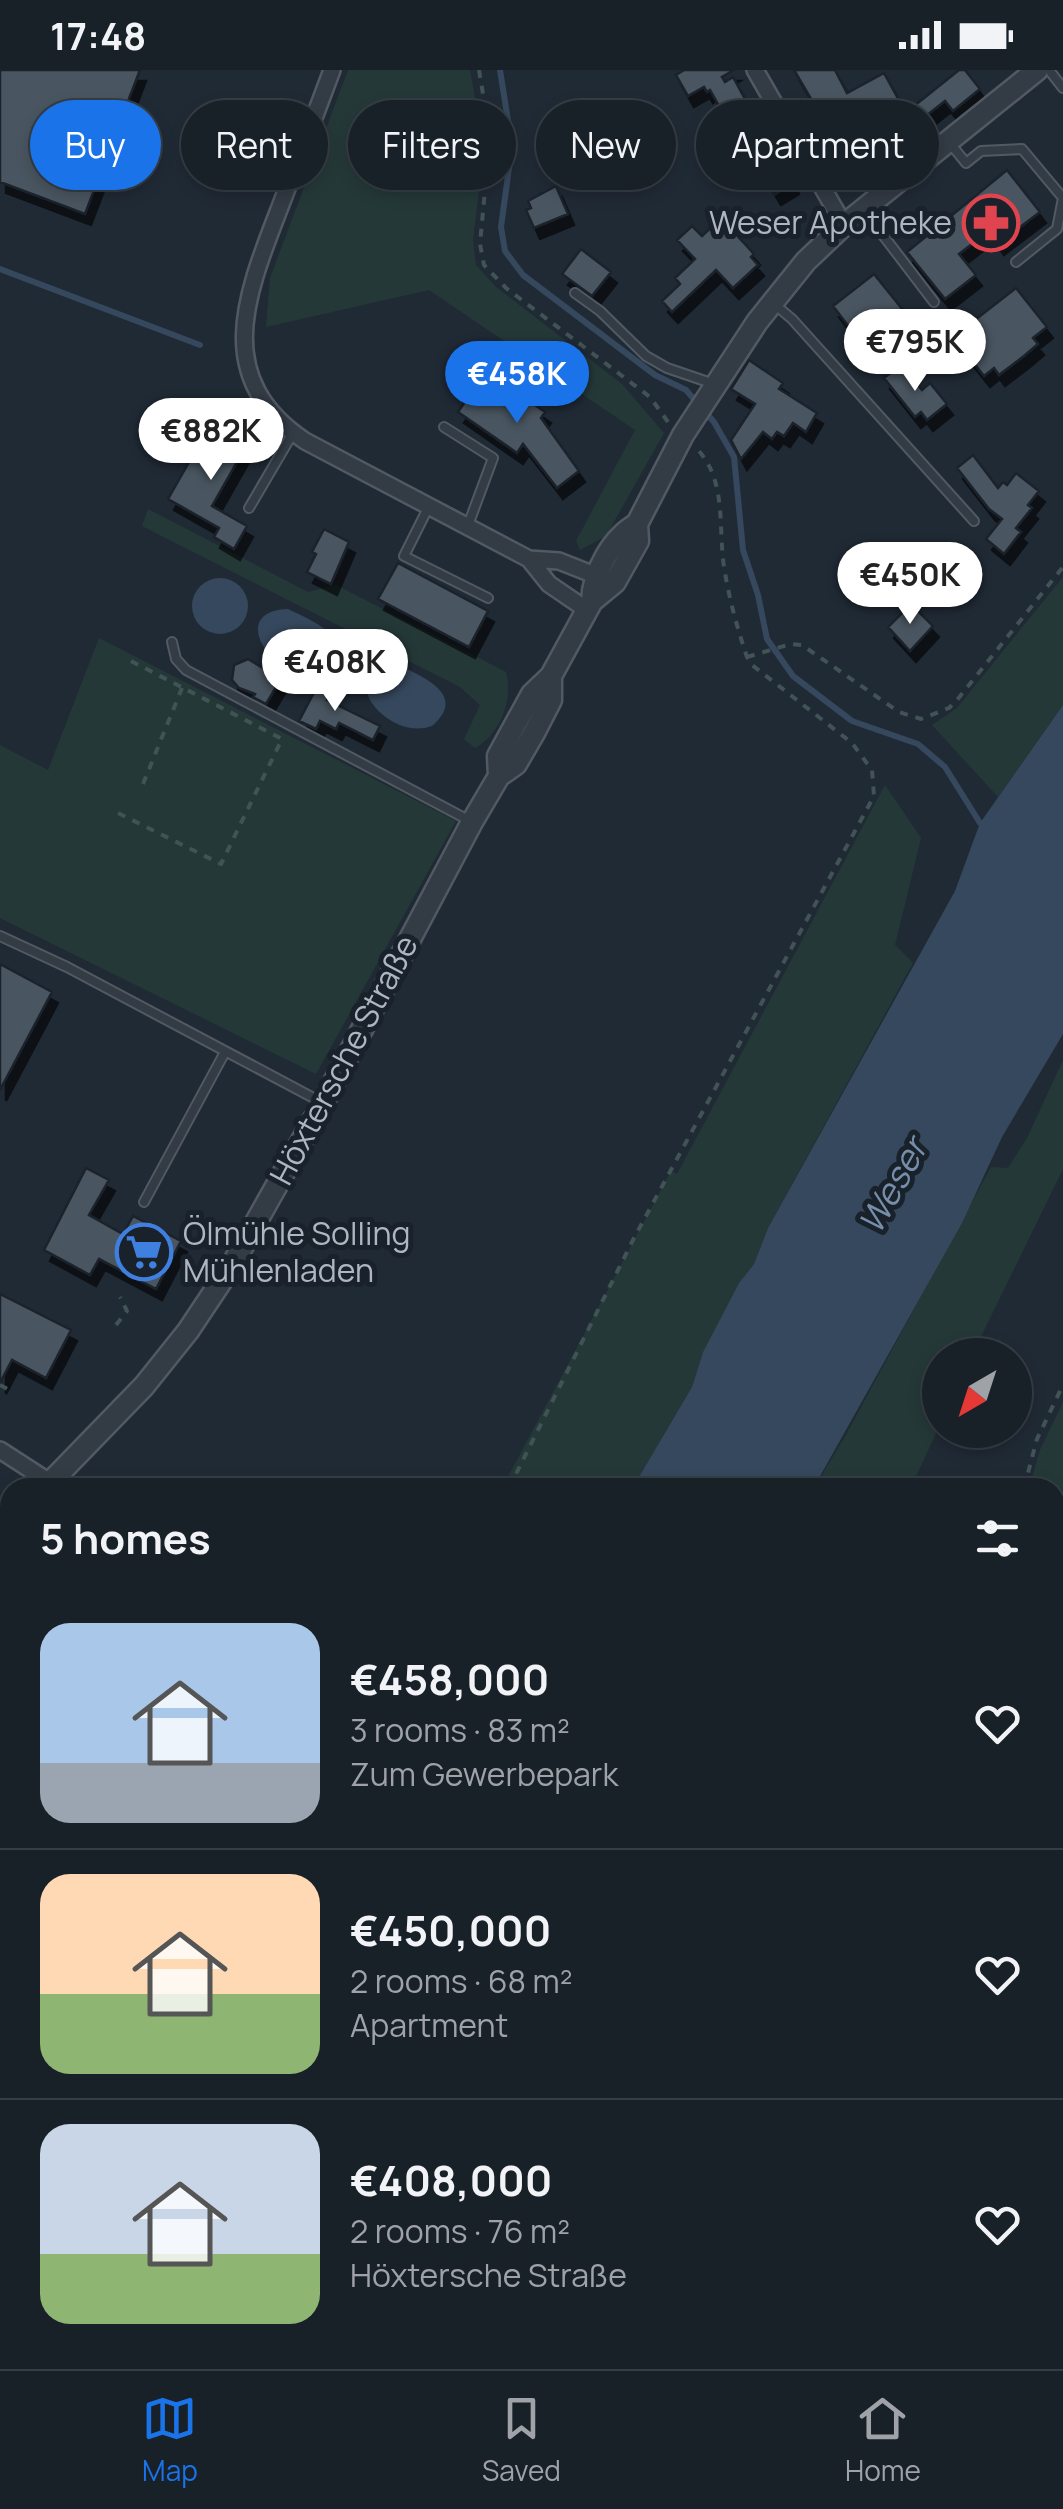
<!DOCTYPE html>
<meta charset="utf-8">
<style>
:root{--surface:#182028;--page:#252d34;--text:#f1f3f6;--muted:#9fa3a8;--line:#363e45;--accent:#1a73e8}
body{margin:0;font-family:Manrope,sans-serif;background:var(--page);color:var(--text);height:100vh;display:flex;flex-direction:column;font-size:38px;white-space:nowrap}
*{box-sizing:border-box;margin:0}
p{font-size:32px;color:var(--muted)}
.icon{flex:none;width:55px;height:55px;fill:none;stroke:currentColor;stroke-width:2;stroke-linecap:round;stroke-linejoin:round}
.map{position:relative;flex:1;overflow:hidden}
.side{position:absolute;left:0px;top:1408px;width:1065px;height:892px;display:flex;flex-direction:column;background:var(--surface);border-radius:30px 30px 0 0;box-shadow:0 5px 15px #0003,0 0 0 2px var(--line)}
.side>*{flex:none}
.banner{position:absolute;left:30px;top:30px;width:1005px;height:90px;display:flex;gap:20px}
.needle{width:65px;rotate:219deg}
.controls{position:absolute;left:922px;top:1268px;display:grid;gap:20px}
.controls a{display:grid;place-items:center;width:110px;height:110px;border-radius:50%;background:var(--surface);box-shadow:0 5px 15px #0003,0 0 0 2px var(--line);font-size:50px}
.price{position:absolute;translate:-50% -85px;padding:0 22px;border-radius:35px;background:#fff;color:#222;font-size:32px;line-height:65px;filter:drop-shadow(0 2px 5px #0008)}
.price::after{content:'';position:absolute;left:50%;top:60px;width:30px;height:22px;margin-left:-15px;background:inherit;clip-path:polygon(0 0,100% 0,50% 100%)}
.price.selected{background:var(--accent);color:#fff}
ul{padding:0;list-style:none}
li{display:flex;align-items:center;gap:30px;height:250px;padding:0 40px}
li+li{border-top:2px solid var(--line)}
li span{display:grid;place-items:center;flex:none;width:280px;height:200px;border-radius:30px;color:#555}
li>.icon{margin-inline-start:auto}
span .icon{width:120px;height:120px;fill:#fffc;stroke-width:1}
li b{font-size:42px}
h2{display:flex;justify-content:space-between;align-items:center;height:120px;padding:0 40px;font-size:42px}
.pill{padding:0 35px;border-radius:45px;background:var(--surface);box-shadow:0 5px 15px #0003,0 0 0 2px var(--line);font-size:35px;line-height:90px}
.pill.selected{background:var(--accent);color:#fff}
.status{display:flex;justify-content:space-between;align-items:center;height:70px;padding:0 50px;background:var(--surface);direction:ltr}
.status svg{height:28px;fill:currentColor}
.dock{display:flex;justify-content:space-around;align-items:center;height:140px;border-top:2px solid var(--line);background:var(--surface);font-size:28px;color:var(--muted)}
.dock a{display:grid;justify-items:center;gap:5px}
.dock .selected{color:var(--accent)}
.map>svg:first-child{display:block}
</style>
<div class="status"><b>17:48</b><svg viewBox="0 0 49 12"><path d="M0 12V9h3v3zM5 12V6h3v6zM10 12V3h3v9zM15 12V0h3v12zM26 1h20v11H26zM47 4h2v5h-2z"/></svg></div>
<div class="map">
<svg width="1063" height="2299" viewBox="0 0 1063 2299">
<defs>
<filter id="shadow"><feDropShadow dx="6" dy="11" stdDeviation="0" flood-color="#0009"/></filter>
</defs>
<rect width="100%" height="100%" fill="#202a35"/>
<path fill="#253838" d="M348,0H470L484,78L473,170L476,195L496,217L622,314L664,363L606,466L580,480L576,471L635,360L429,220L266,257L270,208Z
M148,439L308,522L336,515L506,602C513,630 501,664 475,678L464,669L480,635L460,617L142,456Z
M1063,507V635L998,727L932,655L957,638Z
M99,568L456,751L316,1004L0,848V675L48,700Z
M885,715L921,768L895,875L913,893L768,1158L754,1194L739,1213L703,1282L692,1317L633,1417L502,1418L671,1101L677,1104Z
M1063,990V1099L972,1285H940V1355L911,1417L814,1418L847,1363L991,1097L1008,1098L1027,1068Z
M1063,1332V1983L1055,2001V1418H1029L1040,1380Z
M10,2104V2290H60L57,2299H0V2119Z
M280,2290H391L387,2299H274Z
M769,2290H943L940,2299H766Z"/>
<path fill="#36485d" d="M192 536a28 28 0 1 1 56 0a28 28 0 1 1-56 0Z
M288,539C312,551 361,569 323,601C277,618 223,541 288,539Z
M396,594C421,606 469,624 432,656C386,673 330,598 396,594Z
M1063,635V964L1002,1067L962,1153L814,1417H633L692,1317L703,1282L739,1213L754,1194L768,1158L955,821L980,753Z
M1063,1983V2299H940L943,2290H1055V2001Z
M112,2290H280L274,2299H106Z"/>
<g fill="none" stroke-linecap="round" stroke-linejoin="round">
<path stroke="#36485d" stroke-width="6" d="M500,0L512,76L501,157L505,181L523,205L655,305L686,320L714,352L734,387L743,480L758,525L767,569L793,606L852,651L918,674L945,697L980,753L985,755
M0,199L200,275
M0,1436L9,1428
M0,1498L10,1490"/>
</g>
<path fill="#485461" stroke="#1b222c" stroke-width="2.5" filter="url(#shadow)" d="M0,0H140L85,144L0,112Z
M684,0H734L722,7L725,12L733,7L751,40L728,52L710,20L707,22L704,17L688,26L676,5Z
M794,0H835L847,23L884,3L901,34L883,44L876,30L846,46L850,53L831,63Z
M959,0H965L980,19L953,41L945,31L912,57L904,44Z
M777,85L793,113L775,124L758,95Z
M1007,100L1040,142L998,174L989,161L959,184L976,205L945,229L907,182Z
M556,116L568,144L534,158L526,140L531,138L528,131Z
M721,148L754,184L751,187L758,195L733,218L716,200L672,242L662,231L680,214L675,208L695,189L677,170L692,156L702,166Z
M581,179L611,202L592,226L562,204Z
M874,204L907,245L898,252L902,257L878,276L874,271L865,278L833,236Z
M1016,218L1047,257L1033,268L1038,274L1024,286L999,305L994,298L984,306L953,267Z
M749,290L783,313L779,319L817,343L806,362L793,353L784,366L777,362L772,369L763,362L741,389L731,370L755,334L731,319Z
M901,294L922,320L930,313L947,334L927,350L921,342L915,347L884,308Z
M486,301L545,342L541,348L579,401L557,418L523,374L517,383L458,342Z
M210,355L246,376L212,436L247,456L234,479L214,467L219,458L168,429Z
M973,385L998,418L1003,412L1007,415L1016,403L1039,421L1028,435L1032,438L1016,458L1021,462L1004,484L986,469L1002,449L989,439L957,398Z
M324,459L349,472L331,514L307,502L316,484L312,482Z
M398,493L488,541L469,577L378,529Z
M911,534L933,556L910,581L888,557Z
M248,589L281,609L266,634L253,627L255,624L239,618L232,610L234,595Z
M320,611L333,618L327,630L380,656L373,670L339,653L336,659L320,651L316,659L299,651Z
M0,894L52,922L0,1020Z
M86,1098L109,1110L89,1145L123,1164L133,1146L181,1171L156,1219L99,1189L90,1205L44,1180Z
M0,1224L71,1260L46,1308L12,1290L0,1313Z"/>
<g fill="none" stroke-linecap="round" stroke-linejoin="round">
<g stroke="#515963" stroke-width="12">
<path id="service" d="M1049,0L1063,18
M949,72L966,93L981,81L1022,79L1063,128L1057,159L1016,192
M866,143L934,232
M575,223L600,241L646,286L667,298L714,314
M773,233L792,249L974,451
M444,357L493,388L467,458
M249,438L293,363
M428,438L404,486L488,528
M172,572L176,589L186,600L472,752
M0,866L67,897L323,1033
M144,1132L225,982"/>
</g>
<g stroke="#515963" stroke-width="20">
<path id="minor" d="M332,0C315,46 297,92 280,137C246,225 211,308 305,371L529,489L549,514L587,540
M755,0L844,155
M529,489L559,491L597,506
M0,1380L51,1413"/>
</g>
<g stroke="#515963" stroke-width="25">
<path id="tertiary" d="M592,531C593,502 612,468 637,454
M499,706L498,686L532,624L551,606L592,531L615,512L638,471L637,454L683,365L757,252L806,191L844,155L1037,0
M45,1418L144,1316L188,1261L232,1195L323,1033L472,752L499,706L516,694L534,663L551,630V606
M0,1459L10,1451"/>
</g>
<path stroke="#415355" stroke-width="4" stroke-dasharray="8 8" stroke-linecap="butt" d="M479,0L490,66L480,174L484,195L506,218L650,327L668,352
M747,587L791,574L802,575L899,642L921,649L949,638L957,630L1063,497
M131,591L284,670
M143,714L182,618
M118,743L221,794L282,669
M116,1255L127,1241L120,1227
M0,1315L11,1321
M509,1418L634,1168L874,726L872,700L852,673L752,595L747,587C737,558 729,528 724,497C718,457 727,410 697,379
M1024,1418L1037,1369L1063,1315
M1055,1483L1063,1485
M1055,1656H1063
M1055,1838L1058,1806L1063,1797
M0,2099L10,2084
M760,2299L763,2290
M890,2299L894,2290"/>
<use href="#service" stroke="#333b45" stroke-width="8"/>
<use href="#minor" stroke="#333b45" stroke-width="15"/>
<use href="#tertiary" stroke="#333b45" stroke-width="20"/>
</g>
<defs>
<g id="pharmacy-ring" transform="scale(2.875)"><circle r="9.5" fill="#19212a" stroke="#e0444e" stroke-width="1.5"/><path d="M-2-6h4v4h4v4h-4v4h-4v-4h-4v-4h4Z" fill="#e0444e"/></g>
<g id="supermarket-ring" transform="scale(2.875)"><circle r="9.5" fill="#19212a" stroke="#3f7fe0" stroke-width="1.5"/><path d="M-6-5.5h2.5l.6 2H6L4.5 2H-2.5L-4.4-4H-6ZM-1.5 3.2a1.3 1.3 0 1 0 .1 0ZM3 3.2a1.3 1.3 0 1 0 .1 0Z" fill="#3f7fe0"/></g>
</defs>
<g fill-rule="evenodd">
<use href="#pharmacy-ring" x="991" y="153"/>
<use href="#supermarket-ring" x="144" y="1182"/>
</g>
<g text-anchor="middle" stroke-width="10" stroke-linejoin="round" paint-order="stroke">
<g font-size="32" fill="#adb6c2" stroke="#19212a" text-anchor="end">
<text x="952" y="164">Weser Apotheke</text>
<text x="183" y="1175" text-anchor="start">Ölmühle Solling<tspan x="183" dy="37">Mühlenladen</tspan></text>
</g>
<g font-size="32" fill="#adb6c2" stroke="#19212a">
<text transform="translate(344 990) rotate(-62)" y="11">Höxtersche Straße</text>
</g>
<g font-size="35" font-style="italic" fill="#768eaa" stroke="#19212a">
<text transform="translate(893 1116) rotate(-61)" y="12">Weser</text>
</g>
</g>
</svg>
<div class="controls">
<a><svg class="needle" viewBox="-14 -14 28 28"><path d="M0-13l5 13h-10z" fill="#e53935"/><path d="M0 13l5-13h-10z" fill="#9fa3a8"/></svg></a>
</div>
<b class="price" style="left:915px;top:324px">€795K</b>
<b class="price selected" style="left:517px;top:356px">€458K</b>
<b class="price" style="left:211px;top:413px">€882K</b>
<b class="price" style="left:910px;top:557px">€450K</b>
<b class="price" style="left:335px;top:644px">€408K</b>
<div class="banner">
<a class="pill selected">Buy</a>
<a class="pill">Rent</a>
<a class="pill">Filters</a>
<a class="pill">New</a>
<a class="pill">Apartment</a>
</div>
<section class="side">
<h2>5 homes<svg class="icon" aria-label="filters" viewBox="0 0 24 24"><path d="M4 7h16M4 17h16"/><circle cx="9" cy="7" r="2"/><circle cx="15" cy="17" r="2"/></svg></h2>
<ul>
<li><span style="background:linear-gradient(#a9c7e8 70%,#9aa5b1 0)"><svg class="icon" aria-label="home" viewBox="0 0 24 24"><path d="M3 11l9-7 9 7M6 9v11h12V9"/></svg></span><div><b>€458,000</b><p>3 rooms · 83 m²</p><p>Zum Gewerbepark</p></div><svg class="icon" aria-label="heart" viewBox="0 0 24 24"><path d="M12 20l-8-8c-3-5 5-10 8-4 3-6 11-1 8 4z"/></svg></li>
<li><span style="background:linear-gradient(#ffd9b3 60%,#8fb573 0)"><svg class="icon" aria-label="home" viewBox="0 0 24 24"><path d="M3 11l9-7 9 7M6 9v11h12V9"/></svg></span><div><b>€450,000</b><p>2 rooms · 68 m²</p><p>Apartment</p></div><svg class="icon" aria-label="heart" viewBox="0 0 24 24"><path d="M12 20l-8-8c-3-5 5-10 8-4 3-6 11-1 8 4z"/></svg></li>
<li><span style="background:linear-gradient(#c9d6e8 65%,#8fb573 0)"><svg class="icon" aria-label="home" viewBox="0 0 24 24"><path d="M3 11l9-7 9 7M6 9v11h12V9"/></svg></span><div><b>€408,000</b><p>2 rooms · 76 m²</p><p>Höxtersche Straße</p></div><svg class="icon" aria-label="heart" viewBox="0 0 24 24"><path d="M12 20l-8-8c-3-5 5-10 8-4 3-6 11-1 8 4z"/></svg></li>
</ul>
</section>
</div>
<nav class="dock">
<a class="selected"><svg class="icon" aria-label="map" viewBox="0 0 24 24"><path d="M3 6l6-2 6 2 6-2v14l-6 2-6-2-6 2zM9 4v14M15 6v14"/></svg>Map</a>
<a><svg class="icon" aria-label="saved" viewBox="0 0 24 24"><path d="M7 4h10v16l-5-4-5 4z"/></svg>Saved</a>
<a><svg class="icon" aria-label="home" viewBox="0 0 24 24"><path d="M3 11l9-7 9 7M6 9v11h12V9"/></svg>Home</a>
</nav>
